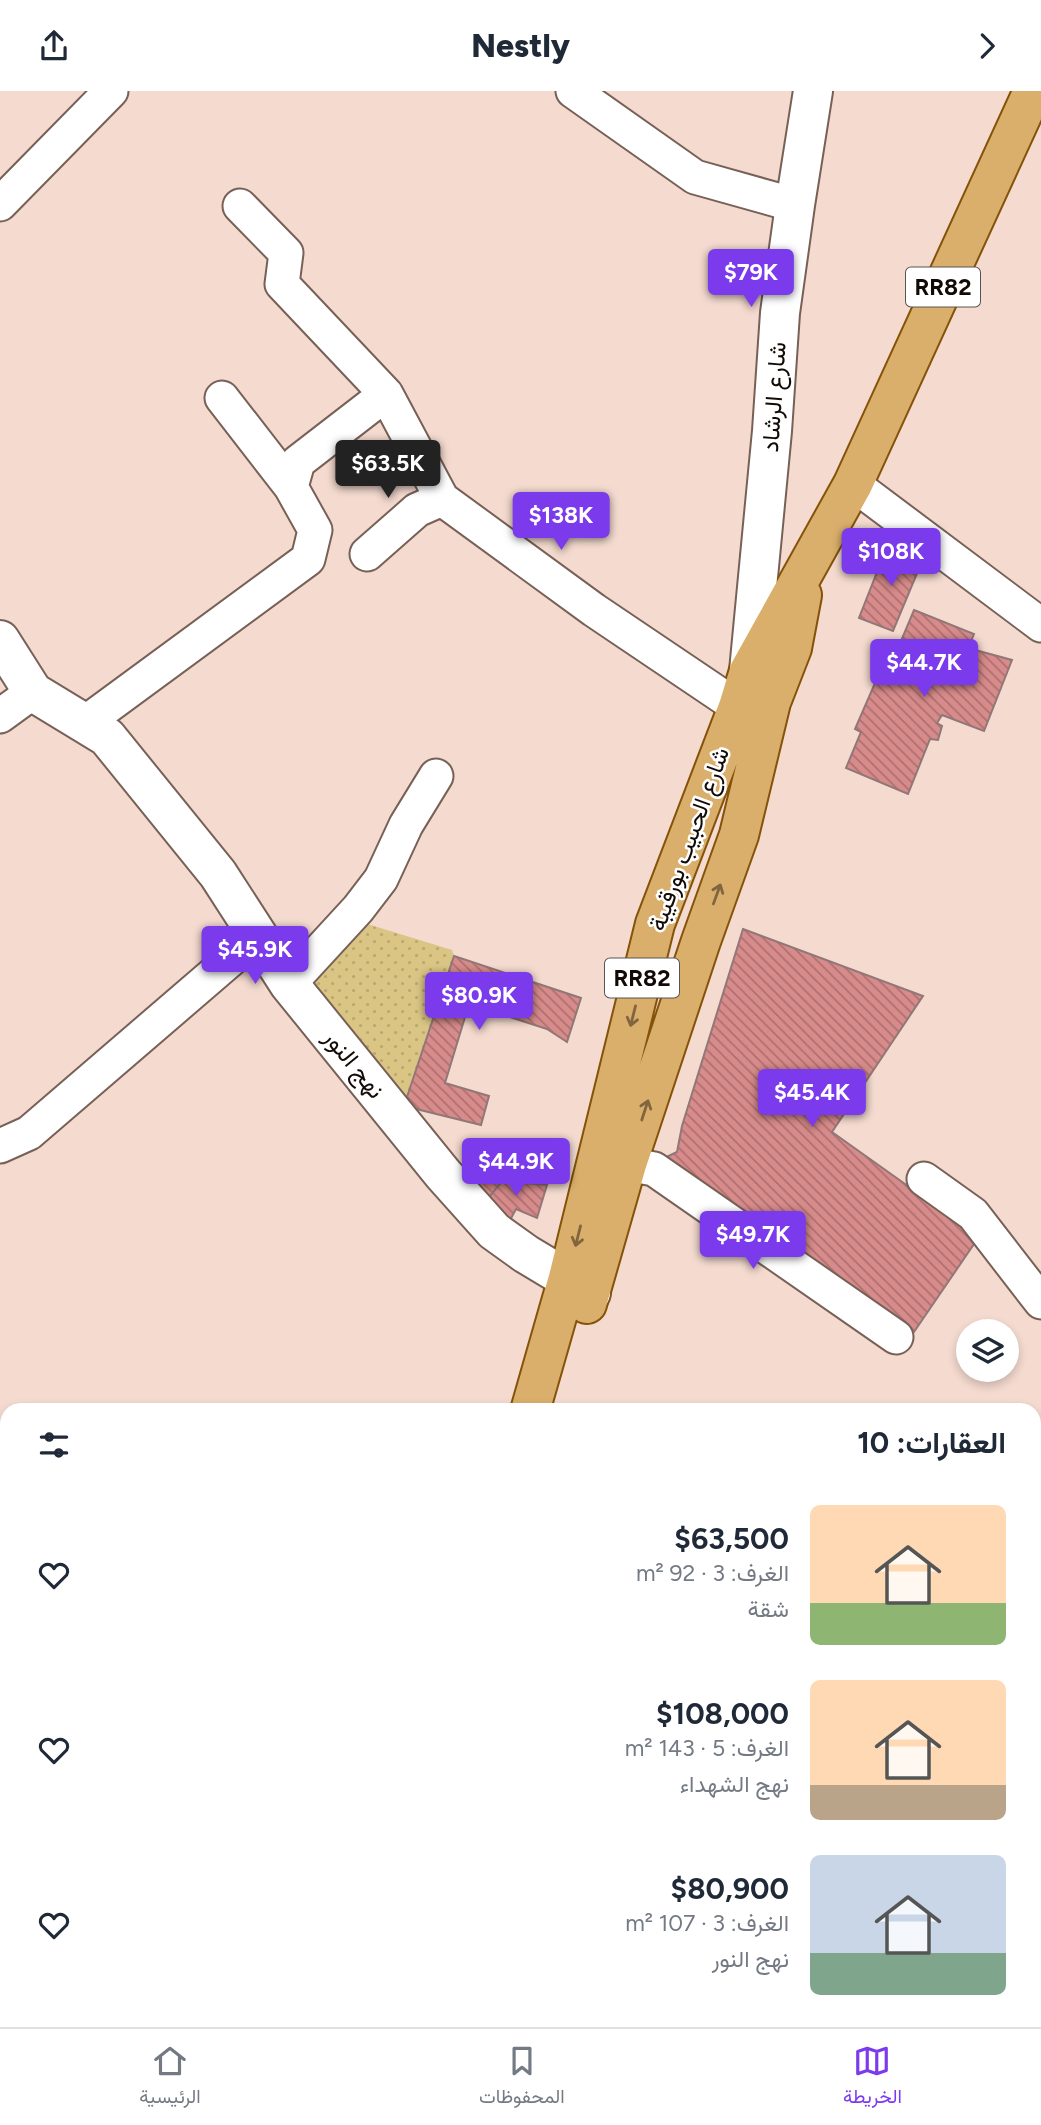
<!DOCTYPE html>
<html lang="ar">
<meta charset="utf-8">
<style>
:root{--surface:#fff;--page:#f2f2f3;--text:#1f2937;--muted:#747a83;--line:#e0e1e3;--accent:#7c3aed}
body{margin:0;font-family:Figtree,Vazirmatn,sans-serif;background:var(--page);color:var(--text);direction:rtl;height:100vh;display:flex;flex-direction:column;font-size:26px;white-space:nowrap}
*{box-sizing:border-box;margin:0}
p{font-size:23px;color:var(--muted)}
.icon{flex:none;width:38px;height:38px;fill:none;stroke:currentColor;stroke-width:2;stroke-linecap:round;stroke-linejoin:round}
.map{position:relative;flex:1;overflow:hidden;direction:ltr}
.sheet{position:absolute;left:0px;top:1312px;width:1041px;height:625px;display:flex;flex-direction:column;background:var(--surface);border-radius:21px 21px 0 0;box-shadow:0 4px 10px #0003;direction:rtl}
.sheet>*{flex:none}
.fabs{position:absolute;left:956px;top:1228px;display:grid;gap:14px}
.fabs a{display:grid;place-items:center;width:63px;height:63px;border-radius:50%;background:var(--surface);box-shadow:0 4px 10px #0003;font-size:35px}
.price{position:absolute;translate:-50% -60px;padding:0 16px;border-radius:7px;background:var(--accent);color:#fff;font-size:23px;line-height:46px;filter:drop-shadow(0 2px 4px #0008)}
.price::after{content:'';position:absolute;left:50%;top:42px;width:21px;height:16px;margin-left:-10px;background:inherit;clip-path:polygon(0 0,100% 0,50% 100%)}
.price.selected{background:#222;color:#fff}
ul{padding:0;list-style:none}
li{display:flex;align-items:center;gap:21px;height:175px;padding:0 35px}
li span{display:grid;place-items:center;flex:none;width:196px;height:140px;border-radius:10px;color:#555}
li>.icon{margin-inline-start:auto}
span .icon{width:84px;height:84px;fill:#fffc;stroke-width:1}
li b{font-size:30px}
h2{display:flex;justify-content:space-between;align-items:center;height:84px;padding:0 35px;font-size:30px}
header{display:flex;justify-content:space-between;align-items:center;height:91px;padding:0 35px;background:var(--surface);font-size:32px;font-weight:800}
.tabs{display:flex;justify-content:space-around;align-items:center;height:98px;border-top:2px solid var(--line);background:var(--surface);font-size:19px;color:var(--muted)}
.tabs a{display:grid;justify-items:center;gap:4px}
.tabs .selected{color:var(--accent)}
.map>svg:first-child{display:block}
</style>
<header><svg class="icon" aria-label="forward" viewBox="0 0 24 24"><path d="M9 5l7 7-7 7"/></svg>Nestly<svg class="icon" aria-label="share" viewBox="0 0 24 24"><path d="M12 15V3M7 8l5-5 5 5M5 13v7h14v-7"/></svg></header>
<div class="map">
<svg width="1041" height="1936" viewBox="0 0 1041 1936">
<defs>
<pattern id="grass-dots" width="8" height="8" patternUnits="userSpaceOnUse" patternTransform="scale(1.75)"><rect width="8" height="8" fill="#dac584"/><path d="M2 2h.1M6 6h.1" fill="none" stroke="#baa870" stroke-width="1.8" stroke-linecap="round"/></pattern>
<pattern id="building-back-hatch" width="6" height="6" patternUnits="userSpaceOnUse" patternTransform="scale(1.75)"><rect width="6" height="6" fill="#d88b8b"/><path d="M-1 5l2 2M0 0l6 6M5-1l2 2" fill="none" stroke="#ae7070"/></pattern>
</defs>
<rect width="100%" height="100%" fill="#f4dacf"/>
<path fill="url(#grass-dots)" d="M364,832L452,859L454,865L404,1015L308,894Z"/>
<path fill="url(#building-back-hatch)" stroke="#917777" stroke-width="2" d="M888,453L923,468L893,540L859,527Z
M914,519L974,543L968,557L1012,569L984,640L942,624L937,632L942,635L938,649L930,648L908,703L846,677L861,641L855,638L875,592L883,593Z
M743,838L923,905L832,1041L957,1130L974,1153L914,1241L904,1239L658,1070L677,1061L682,1035Z
M454,865L581,907L567,951L547,938L469,913L445,992L489,1005L481,1034L404,1015Z
M477,1054L508,1083L485,1111L460,1081Z
M508,1083L525,1092L547,1094L537,1127L516,1118L508,1133L485,1111Z"/>
<g fill="none" stroke-linecap="round" stroke-linejoin="round">
<g stroke="#776157" stroke-width="37">
<path id="minor" d="M573,0L695,86L795,114
M0,113L111,0
M386,303L442,408L594,519L738,616
M222,307L291,396
M853,393L1041,534
M367,463L417,419L442,408
M0,625L33,601
M85,632L308,468L315,439L291,396L298,371L386,303L282,193L286,162L240,115
M289,893L358,818L381,788L406,734L436,685
M0,1055L29,1042L258,845
M627,1073L654,1078L896,1246
M924,1088L973,1123L1041,1211
M0,1393L7,1399
M1034,1744L1041,1751
M639,1930L645,1936
M857,1930L862,1936"/>
</g>
<g stroke="#776157" stroke-width="42">
<path id="tertiary" d="M0,549L33,601L107,646L218,783L289,893L443,1083L494,1140L526,1163L591,1202
M752,585L749,580L772,340L780,222L795,114L813,0"/>
</g>
<g stroke="#845208" stroke-width="42">
<path id="primary" d="M587,1213L627,1073L701,850L739,744L771,611L792,557L802,504
M530,1320L568,1187L655,833L738,616L749,580L853,393L1033,0
M343,1936L345,1930
M373,1936L374,1930"/>
</g>
<use href="#minor" stroke="#fff" stroke-width="33"/>
<use href="#tertiary" stroke="#fff" stroke-width="38"/>
<use href="#primary" stroke="#daaf6b" stroke-width="38"/>
</g>
<defs><path id="oneway-shaft" d="M-6 0H5M1.5-3L5.5 0L1.5 3" fill="none" stroke-width="1.6" stroke-linecap="round" stroke-linejoin="round" transform="scale(1.75)"/></defs>
<g stroke="#80653e">
<use href="#oneway-shaft" transform="translate(717 803) rotate(-70)"/>
<use href="#oneway-shaft" transform="translate(633 925) rotate(104)"/>
<use href="#oneway-shaft" transform="translate(645 1019) rotate(-72)"/>
<use href="#oneway-shaft" transform="translate(578 1145) rotate(104)"/>
</g>
<g text-anchor="middle" stroke-width="5" stroke-linejoin="round" paint-order="stroke">
<g fill="#fff" stroke="#595451" stroke-width="2">
<rect x="906" y="176.5" width="74" height="39" rx="5"/>
<rect x="605" y="867.5" width="74" height="39" rx="5"/>
</g>
<g font-size="23" font-weight="bold" fill="#120a06">
<text x="943" y="204">RR82</text>
<text x="642" y="895">RR82</text>
</g>
<g font-size="24" fill="#120a06" stroke="#fff">
<text transform="translate(774 306) rotate(-86)" y="8">شارع الرشاد</text>
<text transform="translate(689 748) rotate(-70)" y="8">شارع الحبيب بورقيبة</text>
<text transform="translate(354 973) rotate(51)" y="8">نهج النور</text>
</g>
</g>
</svg>
<div class="fabs">
<a><svg class="icon" aria-label="layers" viewBox="0 0 24 24"><path d="M12 4l9 5-9 5-9-5zM3 14l9 5 9-5"/></svg></a>
</div>
<b class="price" style="left:751px;top:218px">$79K</b>
<b class="price selected" style="left:388px;top:409px">$63.5K</b>
<b class="price" style="left:561px;top:461px">$138K</b>
<b class="price" style="left:891px;top:497px">$108K</b>
<b class="price" style="left:924px;top:608px">$44.7K</b>
<b class="price" style="left:255px;top:895px">$45.9K</b>
<b class="price" style="left:479px;top:941px">$80.9K</b>
<b class="price" style="left:812px;top:1038px">$45.4K</b>
<b class="price" style="left:516px;top:1107px">$44.9K</b>
<b class="price" style="left:753px;top:1180px">$49.7K</b>
<section class="sheet">
<h2>العقارات: 10<svg class="icon" aria-label="filters" viewBox="0 0 24 24"><path d="M4 7h16M4 17h16"/><circle cx="9" cy="7" r="2"/><circle cx="15" cy="17" r="2"/></svg></h2>
<ul>
<li><span style="background:linear-gradient(#ffd9b3 70%,#8fb573 0)"><svg class="icon" aria-label="home" viewBox="0 0 24 24"><path d="M3 11l9-7 9 7M6 9v11h12V9"/></svg></span><div><b>$63,500</b><p>الغرف: 3 · 92 m²</p><p>شقة</p></div><svg class="icon" aria-label="heart" viewBox="0 0 24 24"><path d="M12 20l-8-8c-3-5 5-10 8-4 3-6 11-1 8 4z"/></svg></li>
<li><span style="background:linear-gradient(#ffd9b3 75%,#b9a48a 0)"><svg class="icon" aria-label="home" viewBox="0 0 24 24"><path d="M3 11l9-7 9 7M6 9v11h12V9"/></svg></span><div><b>$108,000</b><p>الغرف: 5 · 143 m²</p><p>نهج الشهداء</p></div><svg class="icon" aria-label="heart" viewBox="0 0 24 24"><path d="M12 20l-8-8c-3-5 5-10 8-4 3-6 11-1 8 4z"/></svg></li>
<li><span style="background:linear-gradient(#c9d6e8 70%,#7fa58c 0)"><svg class="icon" aria-label="home" viewBox="0 0 24 24"><path d="M3 11l9-7 9 7M6 9v11h12V9"/></svg></span><div><b>$80,900</b><p>الغرف: 3 · 107 m²</p><p>نهج النور</p></div><svg class="icon" aria-label="heart" viewBox="0 0 24 24"><path d="M12 20l-8-8c-3-5 5-10 8-4 3-6 11-1 8 4z"/></svg></li>
</ul>
</section>
</div>
<nav class="tabs">
<a class="selected"><svg class="icon" aria-label="map" viewBox="0 0 24 24"><path d="M3 6l6-2 6 2 6-2v14l-6 2-6-2-6 2zM9 4v14M15 6v14"/></svg>الخريطة</a>
<a><svg class="icon" aria-label="saved" viewBox="0 0 24 24"><path d="M7 4h10v16l-5-4-5 4z"/></svg>المحفوظات</a>
<a><svg class="icon" aria-label="home" viewBox="0 0 24 24"><path d="M3 11l9-7 9 7M6 9v11h12V9"/></svg>الرئيسية</a>
</nav>
